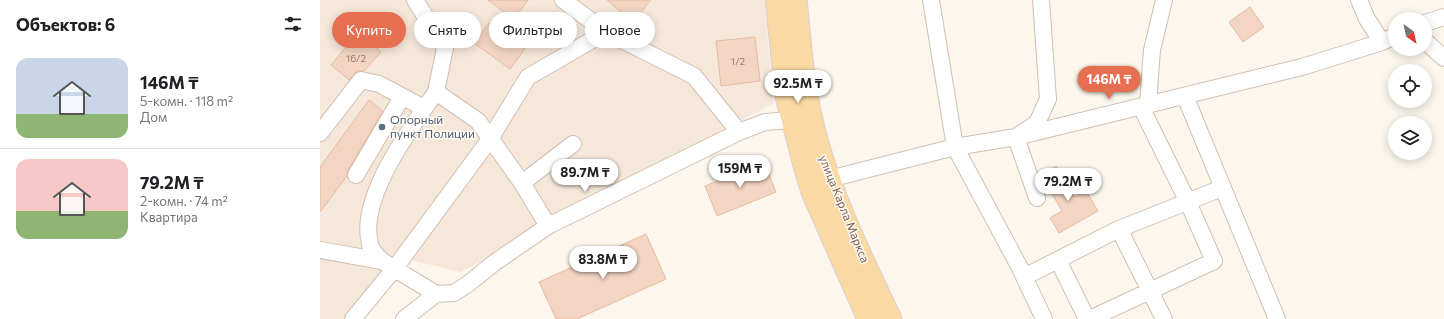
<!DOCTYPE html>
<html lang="ru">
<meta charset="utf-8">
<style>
:root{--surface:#fff;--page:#f6f6f6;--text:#202124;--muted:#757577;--line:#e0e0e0;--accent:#e76f51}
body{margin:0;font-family:Commissioner,sans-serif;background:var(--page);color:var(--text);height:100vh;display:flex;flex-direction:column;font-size:15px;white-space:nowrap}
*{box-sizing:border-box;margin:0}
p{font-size:13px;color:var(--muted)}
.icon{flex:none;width:22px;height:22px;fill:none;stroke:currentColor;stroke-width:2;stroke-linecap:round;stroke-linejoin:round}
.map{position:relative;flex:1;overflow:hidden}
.details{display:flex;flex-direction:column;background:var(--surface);width:320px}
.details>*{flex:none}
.guide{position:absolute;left:12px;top:12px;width:380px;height:36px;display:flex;gap:8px}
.needle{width:26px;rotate:147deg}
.fabs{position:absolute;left:1068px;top:12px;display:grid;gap:8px}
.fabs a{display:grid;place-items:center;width:44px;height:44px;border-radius:50%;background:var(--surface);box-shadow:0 2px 10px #0003;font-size:20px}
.price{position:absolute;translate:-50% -34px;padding:0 9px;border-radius:14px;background:#fff;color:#222;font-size:13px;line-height:26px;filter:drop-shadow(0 1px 2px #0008)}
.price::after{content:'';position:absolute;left:50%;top:24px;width:12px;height:9px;margin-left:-6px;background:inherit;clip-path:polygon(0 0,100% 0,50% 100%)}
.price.active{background:var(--accent);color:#fff}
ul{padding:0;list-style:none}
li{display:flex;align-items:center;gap:12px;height:100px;padding:0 16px}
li+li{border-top:1px solid var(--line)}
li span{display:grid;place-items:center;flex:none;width:112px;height:80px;border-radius:12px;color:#555}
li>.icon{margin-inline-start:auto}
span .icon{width:48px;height:48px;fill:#fffc;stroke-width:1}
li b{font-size:17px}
h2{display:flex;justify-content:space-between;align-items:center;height:48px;padding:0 16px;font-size:17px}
.tag{padding:0 14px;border-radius:18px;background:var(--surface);box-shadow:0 2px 10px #0003;font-size:14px;line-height:36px}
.tag.active{background:var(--accent);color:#fff}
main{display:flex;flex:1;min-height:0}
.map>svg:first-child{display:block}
</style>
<main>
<section class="details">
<h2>Объектов: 6<svg class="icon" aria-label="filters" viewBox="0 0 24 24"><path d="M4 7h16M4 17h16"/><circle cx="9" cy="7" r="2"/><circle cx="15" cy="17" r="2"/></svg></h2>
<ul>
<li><span style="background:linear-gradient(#c9d6e8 70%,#8fb573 0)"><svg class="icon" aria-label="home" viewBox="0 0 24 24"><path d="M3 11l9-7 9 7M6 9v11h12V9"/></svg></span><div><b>146M ₸</b><p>5-комн. · 118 m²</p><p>Дом</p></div></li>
<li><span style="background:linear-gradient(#f6c9c9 65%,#8fb573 0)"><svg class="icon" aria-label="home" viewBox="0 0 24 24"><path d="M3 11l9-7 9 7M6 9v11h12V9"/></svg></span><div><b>79.2M ₸</b><p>2-комн. · 74 m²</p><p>Квартира</p></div></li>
</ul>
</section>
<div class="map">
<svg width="1124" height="319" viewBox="0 0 1124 319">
<rect width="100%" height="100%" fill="#fdf6ec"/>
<path fill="#f5e8da" d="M0,0H444L454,103L141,272L74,256L25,319H0Z"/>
<path fill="#f3d5c3" stroke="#e6bba3" d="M168,0H208L194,19Z
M287,0H331L313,22Z
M930,7L944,27L923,42L909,22Z
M169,23L205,49L190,69L154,43Z
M38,33L61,52L44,71H37L29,80L11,65Z
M435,37L440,81L401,86L396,41Z
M49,100L63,111L28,170L27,176L0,212V167Z
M444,162L456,192L397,216L385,186Z
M736,166L754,197L766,191L778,211L739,233L730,218L742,211L721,175Z
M326,234L346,279L257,319H236L219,282Z"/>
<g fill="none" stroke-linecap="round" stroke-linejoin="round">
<g stroke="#d1beb0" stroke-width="18">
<path id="minor" d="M95,0L125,48L116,92L158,121L202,183L228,226
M243,0L286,32L374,76L419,132
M611,0L635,147L700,268L724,319
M1039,0L1047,19L1062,42
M1105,23L1124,17
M1105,41L1124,58
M865,96L957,319
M828,104L832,50L844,0
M0,133L41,80L59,84L104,108
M36,175L82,97
M509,179L635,147L696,137L982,67L1062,42L1075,36
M202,183L253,144
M717,198L696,137L717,123L728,99L721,0
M799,229L902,188
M0,250L62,261L116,294
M738,260L767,319
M62,261C58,257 51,250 50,244C38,198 90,129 116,92
M704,277L799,229L844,319
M33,319L75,268L170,139L208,77L286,32
M84,319L116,294L134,293L148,284L174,263L228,226L419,132L445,122L471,120L483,118
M770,319L894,261L868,202L821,107"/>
</g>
<g stroke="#dad1cd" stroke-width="23">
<path id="major" d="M456,0L466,96L485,169L492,192L548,319
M476,0C480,35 482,72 489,106C504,181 538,250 571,319"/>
</g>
<use href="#minor" stroke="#fff" stroke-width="16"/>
<use href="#major" stroke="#fbd9a5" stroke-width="21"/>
</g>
<circle fill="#5c6f8a" stroke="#fffaf3" stroke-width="1.5" cx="62" cy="127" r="4"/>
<g text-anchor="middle" stroke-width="3" stroke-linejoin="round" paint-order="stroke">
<g font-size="10" fill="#987a6a">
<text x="36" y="62">16/2</text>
<text x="418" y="65">1/2</text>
</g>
<g font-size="12" fill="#4e5e75" stroke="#fffaf3" text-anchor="start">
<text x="70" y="124">Опорный<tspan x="70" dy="14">пункт Полиции</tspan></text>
</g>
<g font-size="12" fill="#7a5c4d" stroke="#fffaf3">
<text transform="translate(524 209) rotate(68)" y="4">улица Карла Маркса</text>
</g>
</g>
</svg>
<div class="fabs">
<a><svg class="needle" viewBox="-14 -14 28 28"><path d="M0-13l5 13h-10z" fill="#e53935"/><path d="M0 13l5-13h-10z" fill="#757577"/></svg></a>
<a><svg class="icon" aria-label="locate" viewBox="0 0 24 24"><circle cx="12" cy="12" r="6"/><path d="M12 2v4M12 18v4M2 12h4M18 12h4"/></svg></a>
<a><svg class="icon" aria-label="layers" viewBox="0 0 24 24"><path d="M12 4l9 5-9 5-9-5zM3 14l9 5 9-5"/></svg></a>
</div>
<b class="price active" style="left:789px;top:100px">146M ₸</b>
<b class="price" style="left:478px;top:104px">92.5M ₸</b>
<b class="price" style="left:420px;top:189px">159M ₸</b>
<b class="price" style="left:265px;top:193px">89.7M ₸</b>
<b class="price" style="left:748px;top:202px">79.2M ₸</b>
<b class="price" style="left:283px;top:280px">83.8M ₸</b>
<div class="guide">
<a class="tag active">Купить</a>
<a class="tag">Снять</a>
<a class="tag">Фильтры</a>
<a class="tag">Новое</a>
</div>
</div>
</main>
